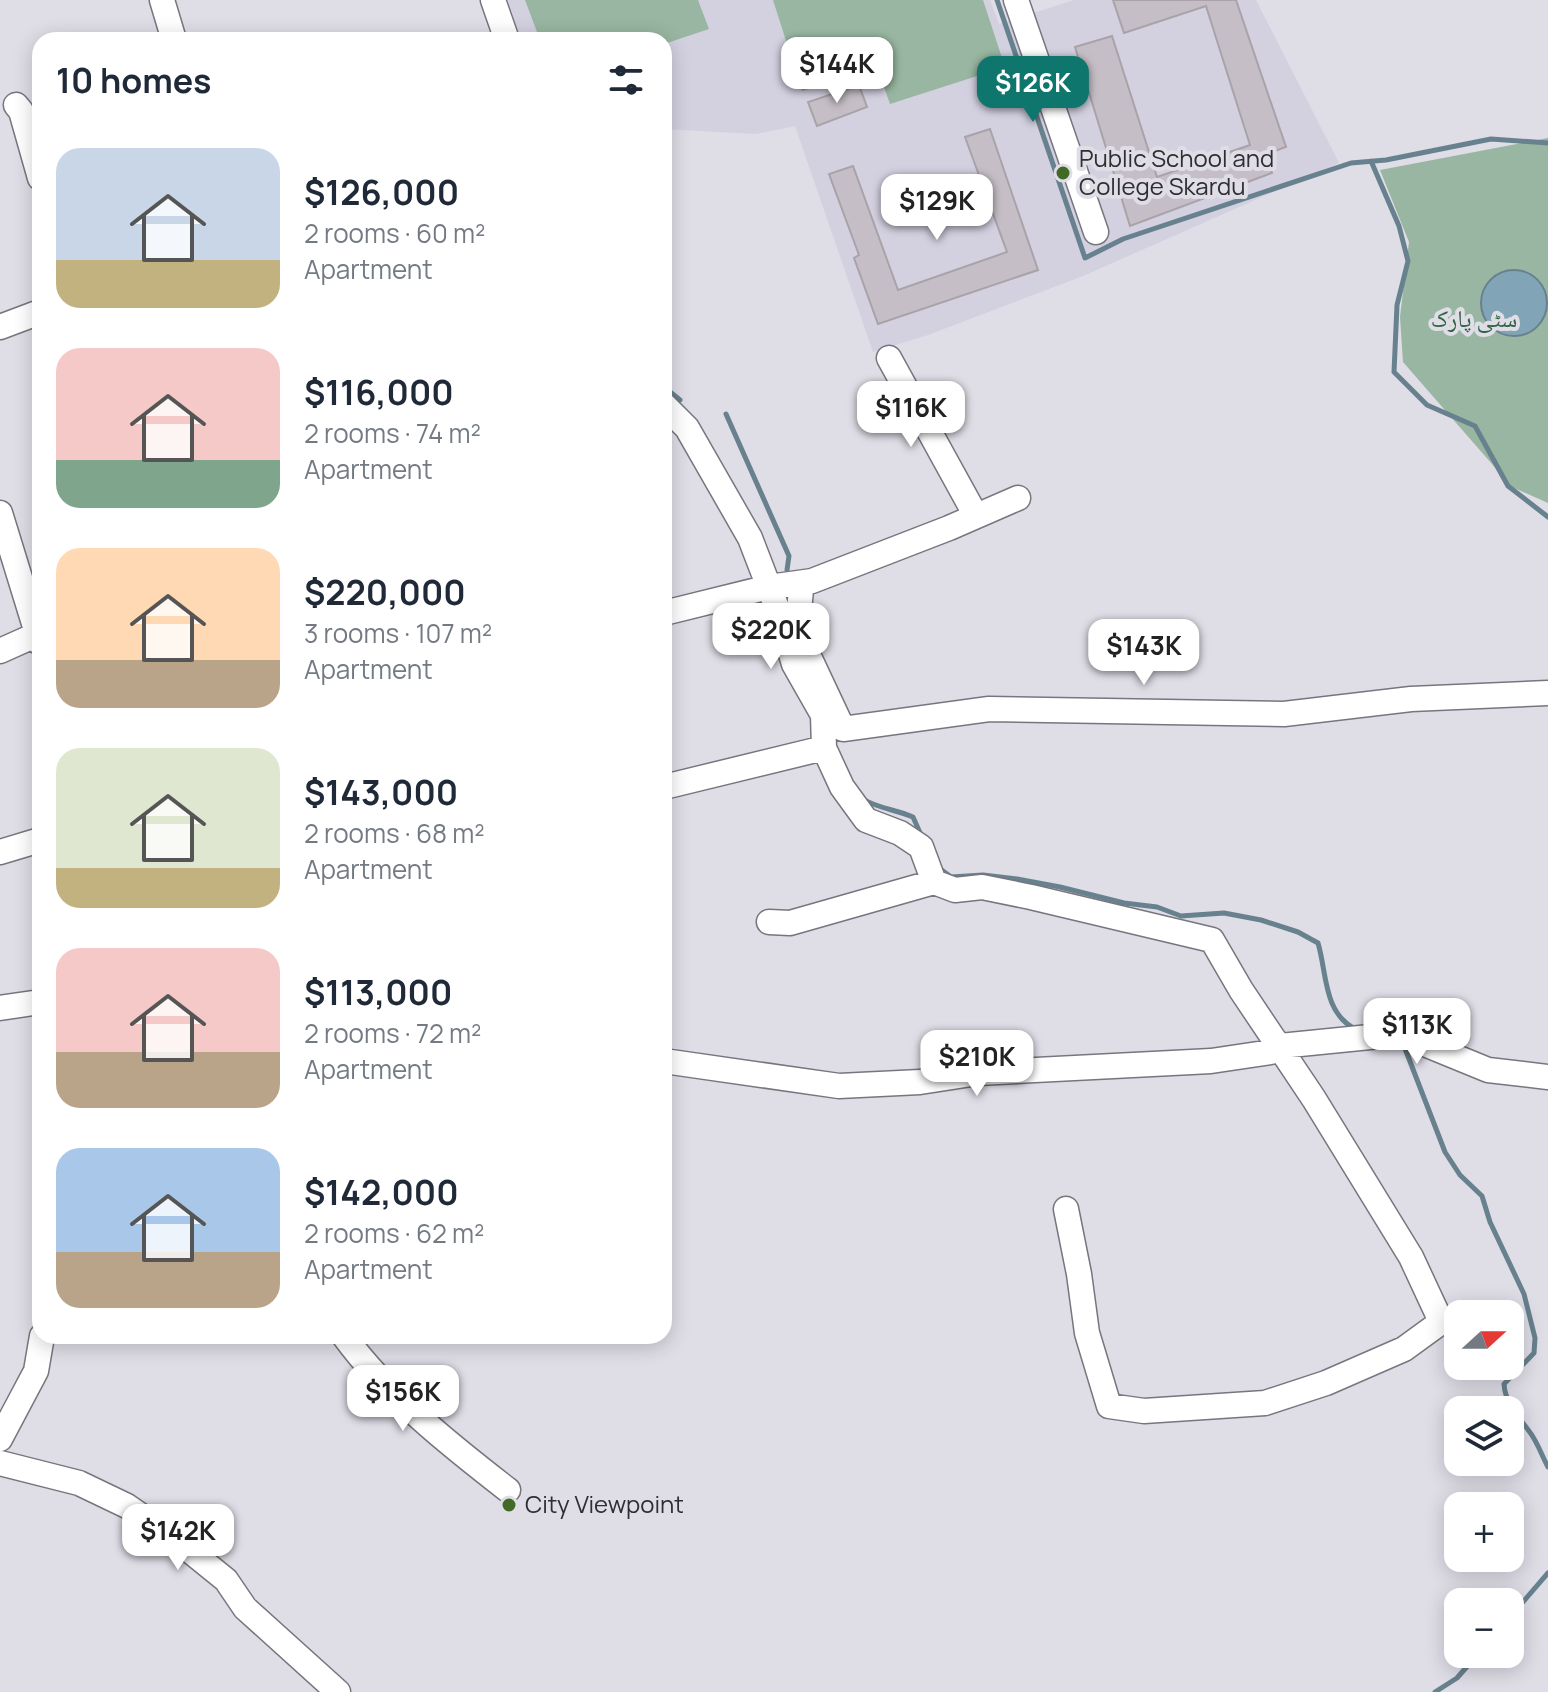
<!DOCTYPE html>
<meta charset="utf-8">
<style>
:root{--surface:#fff;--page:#f6f6f7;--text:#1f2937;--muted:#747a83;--accent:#0f766e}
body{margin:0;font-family:Manrope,"Noto Naskh Arabic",sans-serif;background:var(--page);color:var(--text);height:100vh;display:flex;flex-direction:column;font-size:30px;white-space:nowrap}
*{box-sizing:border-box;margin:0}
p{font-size:26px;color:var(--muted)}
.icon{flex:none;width:44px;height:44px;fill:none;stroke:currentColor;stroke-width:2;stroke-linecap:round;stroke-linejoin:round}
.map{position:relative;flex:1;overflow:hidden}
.side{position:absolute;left:32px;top:32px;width:640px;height:1312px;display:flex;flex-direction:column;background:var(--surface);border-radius:24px;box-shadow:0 4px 20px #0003}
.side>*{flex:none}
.needle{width:52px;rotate:69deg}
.fabs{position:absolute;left:1444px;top:1300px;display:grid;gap:16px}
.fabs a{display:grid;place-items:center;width:80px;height:80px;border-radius:16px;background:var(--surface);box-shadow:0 4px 20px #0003;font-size:40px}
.price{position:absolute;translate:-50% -68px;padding:0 18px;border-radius:16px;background:#fff;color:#222;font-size:26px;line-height:52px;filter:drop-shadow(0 2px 4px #0008)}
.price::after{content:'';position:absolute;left:50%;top:48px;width:24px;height:18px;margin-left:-12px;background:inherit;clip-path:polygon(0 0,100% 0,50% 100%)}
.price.on{background:var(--accent);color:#fff}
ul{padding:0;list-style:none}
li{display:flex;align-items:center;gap:24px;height:200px;padding:0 24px}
li span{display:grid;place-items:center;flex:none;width:224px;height:160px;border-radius:24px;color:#555}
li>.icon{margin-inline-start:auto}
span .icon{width:96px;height:96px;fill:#fffc;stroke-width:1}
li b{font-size:34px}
h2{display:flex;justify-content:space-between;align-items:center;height:96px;padding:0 24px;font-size:34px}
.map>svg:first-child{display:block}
</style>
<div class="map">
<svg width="1548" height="1692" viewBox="0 0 1548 1692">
<rect width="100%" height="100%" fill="#dfdde6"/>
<path fill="#d3d0e0" d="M508,0H990L999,24L1074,0H1256L1339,163L1083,276L928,335L873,352L795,126L756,134L664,129V40H521Z"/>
<path fill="#98b6a1" d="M525,0H698L709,29L664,44V40H540Z
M773,0H983L1005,67L890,104L877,67L802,91Z
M1548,138V503L1512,487L1403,362L1400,317L1409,242L1380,170Z"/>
<path fill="#81a5b6" stroke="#68818e" stroke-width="2" d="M1481 303a33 33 0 1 1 66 0a33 33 0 1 1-66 0Z"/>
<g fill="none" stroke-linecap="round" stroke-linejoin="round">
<path stroke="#68818e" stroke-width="5" d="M997,0L1085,258L1123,239L1351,163L1386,160L1491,139L1548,143
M1371,161L1399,226L1408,261L1397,305L1394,372L1427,405L1475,426L1508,486L1548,517
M664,387L680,400
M726,414L789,556L787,570
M863,799C879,809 895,809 913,817L921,835
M939,868L951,877L983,875L1017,879L1060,887L1124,903L1157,907L1181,916L1224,913L1261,920L1298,932L1318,943C1327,973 1323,1012 1355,1029
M1404,1046L1445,1152L1460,1175L1482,1196L1490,1222L1524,1294L1535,1338L1534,1353L1504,1384C1505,1403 1519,1417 1529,1431C1537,1441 1542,1456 1548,1467
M1510,1617L1548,1573
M1435,1692L1457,1678L1478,1654"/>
</g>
<path fill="#c6bec6" stroke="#a9a2a9" stroke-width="2" d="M1113,0H1236L1286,147L1266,154L1272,173L1130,226L1075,47L1112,36L1157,177L1250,145L1206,6L1124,33Z
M859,85L867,107L817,126L808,102Z
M990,129L1038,270L878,324L854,258L859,255L829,174L853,166L898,290L1007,252L965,137Z"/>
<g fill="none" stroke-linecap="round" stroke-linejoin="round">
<g stroke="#77757e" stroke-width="27">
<path id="minor" d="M162,0L174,40
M493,0L507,40
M1016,0L1096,232
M16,105L21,111L40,178
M0,327L40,312
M889,358L976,516
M664,405L687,428L750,538L777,608L794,664L823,715L824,748L842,787L866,820L900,833L921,847L934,882
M0,513L40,643
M805,582L801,590L797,631L843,729L989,709L1284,714L1411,699L1548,693
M664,613L769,587L812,581L949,528L1018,498
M0,651L38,634
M664,787L824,748
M0,852L40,840
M769,922L790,923L934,882L955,890L982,887L1031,897L1212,940L1241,990L1314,1099L1411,1257L1438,1315L1437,1325L1404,1349L1326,1383L1265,1403L1144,1411L1109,1406L1087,1333L1079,1274L1066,1209
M0,1008L40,1002
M664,1061L839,1086L920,1082L978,1073L1211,1061L1271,1052L1280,1046L1400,1034L1488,1070L1548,1077
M344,1336C388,1396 450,1445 508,1490
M0,1439L36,1371L42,1336
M0,1463L79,1483L127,1506L179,1542L226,1580L245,1608L338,1692"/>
</g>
<use href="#minor" stroke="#fff" stroke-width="24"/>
</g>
<g fill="#416a26" stroke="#dfdde6" stroke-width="3">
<circle cx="1063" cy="173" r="8"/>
<circle cx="509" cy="1505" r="8"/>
</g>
<g text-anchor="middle" stroke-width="8" stroke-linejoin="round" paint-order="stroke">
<g font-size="24" fill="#2f2e32" stroke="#dfdde6" text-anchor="start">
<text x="1079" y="167">Public School and<tspan x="1079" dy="28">College Skardu</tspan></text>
<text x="525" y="1513">City Viewpoint</text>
</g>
<g font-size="24" fill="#306343" stroke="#dfdde6">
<text x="1474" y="327">سٹی پارک</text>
</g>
</g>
</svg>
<div class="fabs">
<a><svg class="needle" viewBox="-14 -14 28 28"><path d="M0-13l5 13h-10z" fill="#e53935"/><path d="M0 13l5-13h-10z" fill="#747a83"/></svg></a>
<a><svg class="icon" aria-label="layers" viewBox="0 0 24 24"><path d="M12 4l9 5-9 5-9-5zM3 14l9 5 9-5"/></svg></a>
<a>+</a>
<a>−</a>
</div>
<b class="price" style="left:837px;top:105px">$144K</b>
<b class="price on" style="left:1033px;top:124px">$126K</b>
<b class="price" style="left:937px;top:242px">$129K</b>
<b class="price" style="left:911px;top:449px">$116K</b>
<b class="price" style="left:771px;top:671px">$220K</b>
<b class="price" style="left:1144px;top:687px">$143K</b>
<b class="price" style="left:1417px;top:1066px">$113K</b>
<b class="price" style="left:977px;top:1098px">$210K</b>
<b class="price" style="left:403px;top:1433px">$156K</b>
<b class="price" style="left:178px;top:1572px">$142K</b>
<section class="side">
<h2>10 homes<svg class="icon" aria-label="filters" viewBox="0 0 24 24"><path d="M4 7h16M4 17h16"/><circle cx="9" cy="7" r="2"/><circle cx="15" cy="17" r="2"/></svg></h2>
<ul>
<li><span style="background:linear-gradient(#c9d6e8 70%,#c2b280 0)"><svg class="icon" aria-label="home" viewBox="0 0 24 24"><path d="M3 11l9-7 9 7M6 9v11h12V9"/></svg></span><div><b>$126,000</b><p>2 rooms · 60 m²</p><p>Apartment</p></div></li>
<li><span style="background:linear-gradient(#f6c9c9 70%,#7fa58c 0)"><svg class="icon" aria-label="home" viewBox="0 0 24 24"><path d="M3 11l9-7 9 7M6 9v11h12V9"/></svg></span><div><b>$116,000</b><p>2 rooms · 74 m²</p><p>Apartment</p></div></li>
<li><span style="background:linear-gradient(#ffd9b3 70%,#b9a48a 0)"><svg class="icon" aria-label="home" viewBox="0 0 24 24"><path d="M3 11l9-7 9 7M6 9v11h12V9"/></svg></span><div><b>$220,000</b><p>3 rooms · 107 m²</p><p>Apartment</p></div></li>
<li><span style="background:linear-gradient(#dfe7d0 75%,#c2b280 0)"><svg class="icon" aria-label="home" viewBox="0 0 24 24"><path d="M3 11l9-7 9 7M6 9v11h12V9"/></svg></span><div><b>$143,000</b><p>2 rooms · 68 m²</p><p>Apartment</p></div></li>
<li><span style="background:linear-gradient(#f6c9c9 65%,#b9a48a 0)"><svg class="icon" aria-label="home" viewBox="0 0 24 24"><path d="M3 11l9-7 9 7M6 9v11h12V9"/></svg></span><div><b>$113,000</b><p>2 rooms · 72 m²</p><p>Apartment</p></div></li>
<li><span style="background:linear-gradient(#a9c7e8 65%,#b9a48a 0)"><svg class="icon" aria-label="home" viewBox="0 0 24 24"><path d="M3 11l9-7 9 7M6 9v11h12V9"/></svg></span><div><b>$142,000</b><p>2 rooms · 62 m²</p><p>Apartment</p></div></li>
</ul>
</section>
</div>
